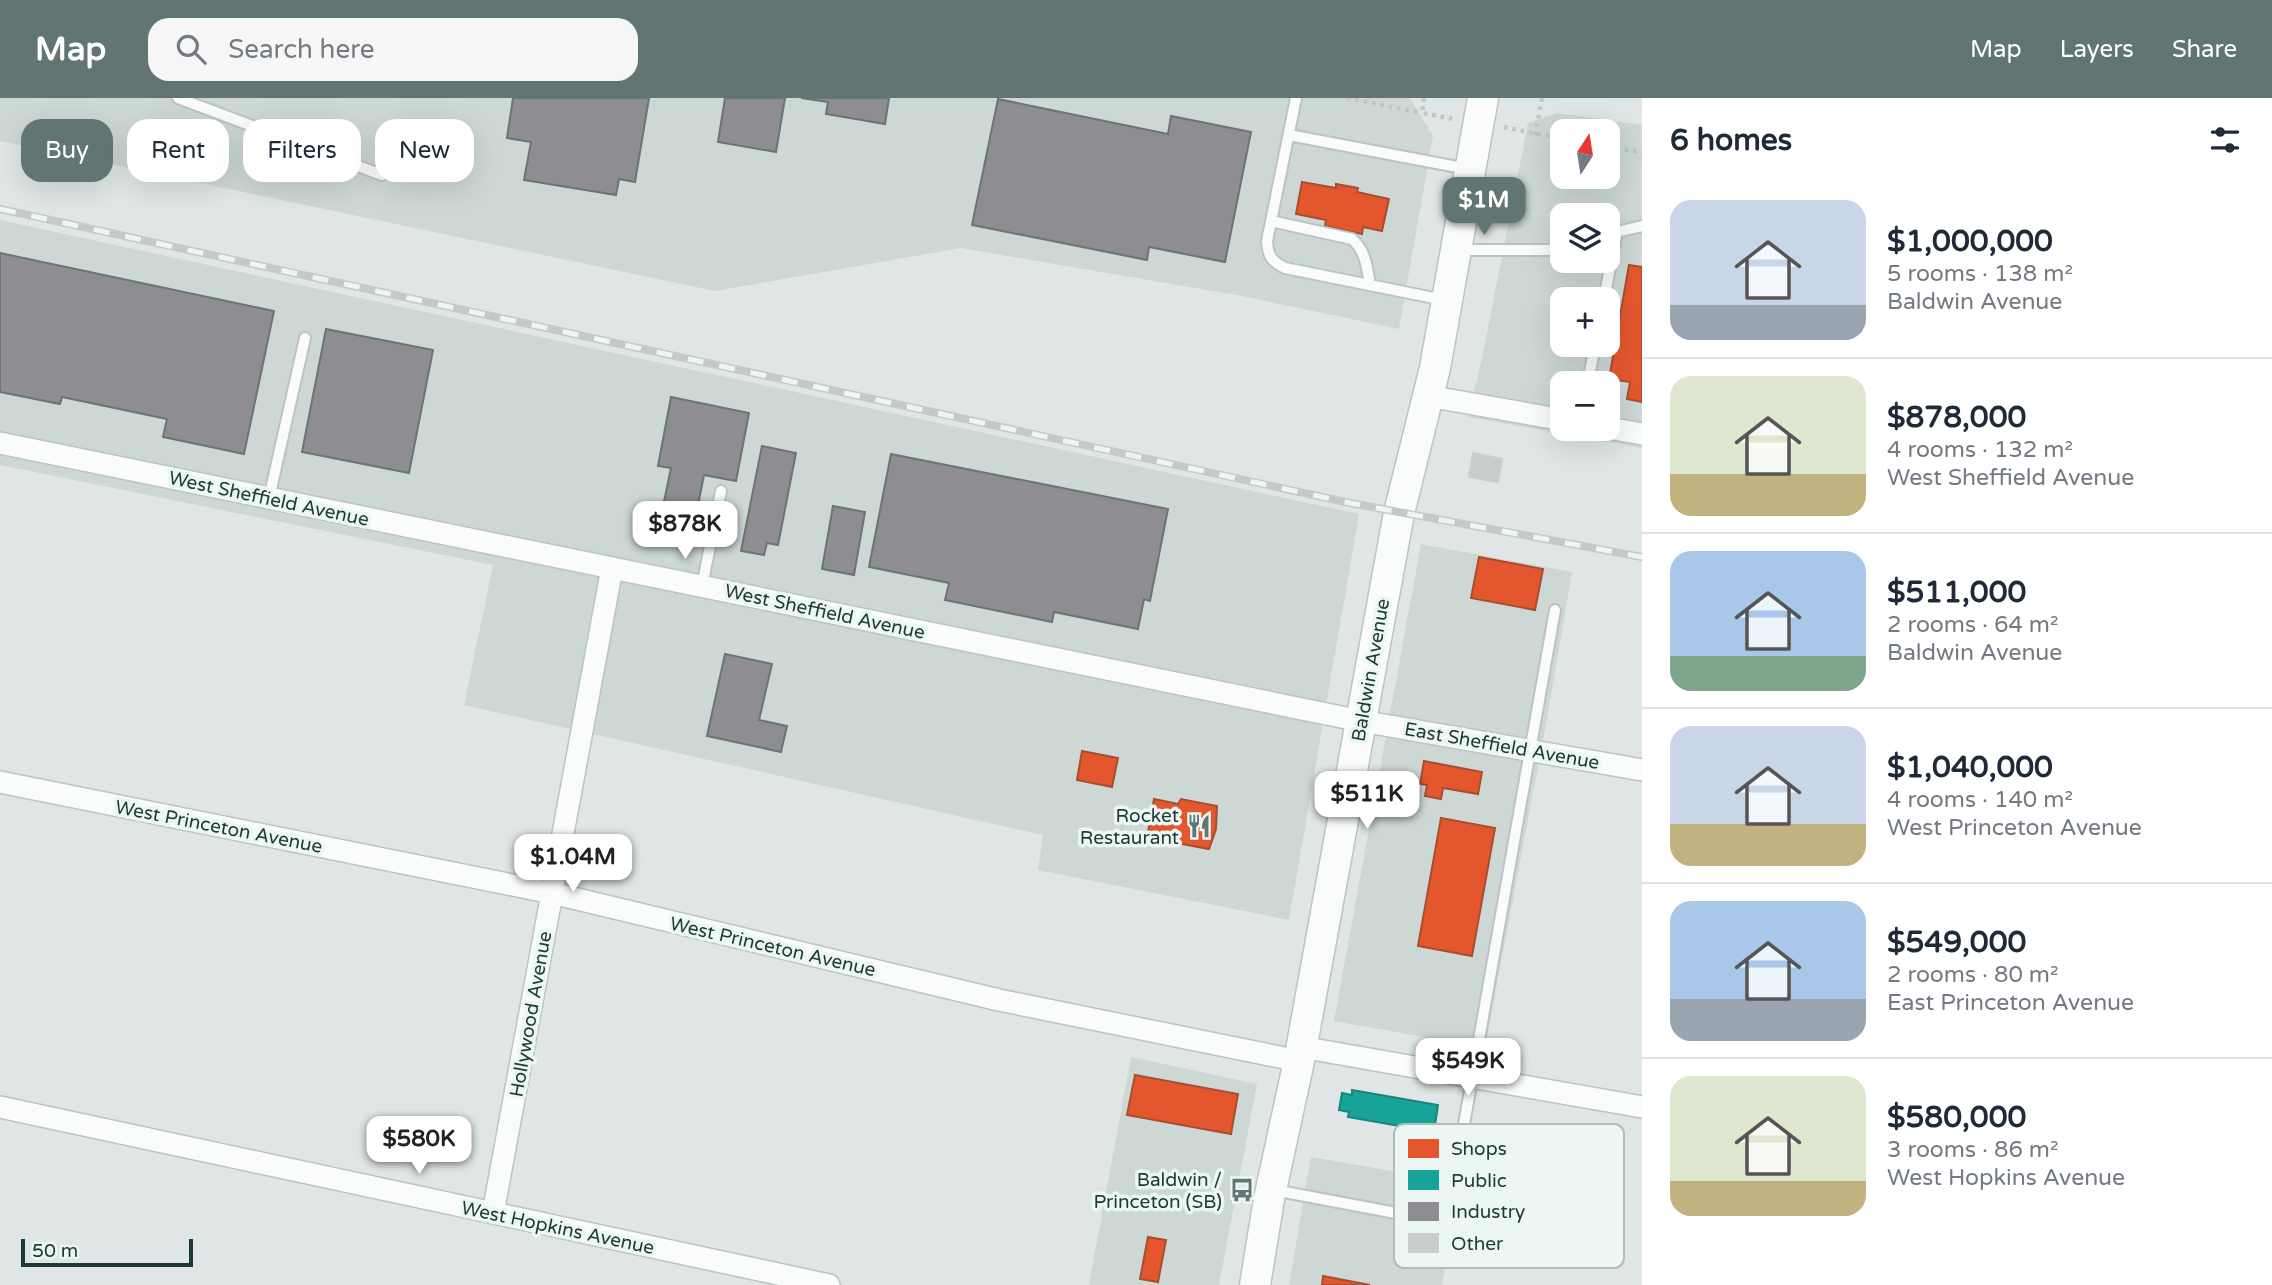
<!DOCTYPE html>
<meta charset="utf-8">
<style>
:root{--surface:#fff;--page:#f6f6f7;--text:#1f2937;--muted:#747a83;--line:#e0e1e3;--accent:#617673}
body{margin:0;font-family:"Varela Round",sans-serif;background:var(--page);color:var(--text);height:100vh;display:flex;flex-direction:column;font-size:26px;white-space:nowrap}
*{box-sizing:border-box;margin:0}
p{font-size:23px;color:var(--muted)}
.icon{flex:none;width:38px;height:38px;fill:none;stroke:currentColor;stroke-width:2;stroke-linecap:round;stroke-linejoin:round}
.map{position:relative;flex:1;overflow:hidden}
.sheet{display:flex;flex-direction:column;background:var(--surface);width:630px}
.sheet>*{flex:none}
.top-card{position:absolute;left:21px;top:21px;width:665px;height:63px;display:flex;gap:14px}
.needle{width:46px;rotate:12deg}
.fabs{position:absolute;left:1550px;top:21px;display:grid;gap:14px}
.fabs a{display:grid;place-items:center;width:70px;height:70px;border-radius:14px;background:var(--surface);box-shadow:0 7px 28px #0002;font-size:35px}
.scale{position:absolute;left:21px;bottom:18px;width:172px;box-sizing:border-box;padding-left:7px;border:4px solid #1d3a36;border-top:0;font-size:19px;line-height:24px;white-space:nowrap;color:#1d3a36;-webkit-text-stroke:5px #ecf7f3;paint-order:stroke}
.price{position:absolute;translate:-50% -60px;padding:0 16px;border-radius:14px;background:#fff;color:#222;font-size:23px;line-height:46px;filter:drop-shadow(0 2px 4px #0008)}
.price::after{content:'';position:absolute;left:50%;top:42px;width:21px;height:16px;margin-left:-10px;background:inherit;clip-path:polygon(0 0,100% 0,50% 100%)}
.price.current{background:var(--accent);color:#fff}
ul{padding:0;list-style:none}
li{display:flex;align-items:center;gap:21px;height:175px;padding:0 28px}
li+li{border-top:2px solid var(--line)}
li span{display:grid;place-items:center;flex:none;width:196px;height:140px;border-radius:21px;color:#555}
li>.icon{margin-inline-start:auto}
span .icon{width:84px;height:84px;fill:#fffc;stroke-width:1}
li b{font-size:30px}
h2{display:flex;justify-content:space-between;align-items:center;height:84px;padding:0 28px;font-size:30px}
.tag{padding:0 24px;border-radius:21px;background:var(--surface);box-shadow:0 7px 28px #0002;font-size:24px;line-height:63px}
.tag.current{background:var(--accent);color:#fff}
header{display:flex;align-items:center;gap:42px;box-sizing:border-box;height:98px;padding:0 35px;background:var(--accent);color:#fff}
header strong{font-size:33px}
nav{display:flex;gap:38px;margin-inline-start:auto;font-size:24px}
.search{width:490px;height:63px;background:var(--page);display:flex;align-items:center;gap:18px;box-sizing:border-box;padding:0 24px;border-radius:21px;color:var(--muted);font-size:26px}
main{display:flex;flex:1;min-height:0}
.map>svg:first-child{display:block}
</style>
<header>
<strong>Map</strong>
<div class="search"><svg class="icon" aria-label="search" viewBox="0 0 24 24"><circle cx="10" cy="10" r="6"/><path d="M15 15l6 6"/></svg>Search here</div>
<nav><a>Map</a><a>Layers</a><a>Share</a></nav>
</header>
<main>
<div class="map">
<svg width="1642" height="1187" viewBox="0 0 1642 1187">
<rect width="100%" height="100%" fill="#e0e6e5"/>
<path fill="#cdd8d5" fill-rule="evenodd" d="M0,0H1410L1433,38L1399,231L1242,198L961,150L715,193L0,43Z
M1557,15L1642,27V350L1468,319L1482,261L1528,25ZM1563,33H1608V79H1563ZM1563,117H1608V163H1563ZM1563,201H1608V247H1563ZM1563,285H1608V331H1563Z
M0,122L1359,416L1289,822L1038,772L1043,737L464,607L493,467L0,367Z
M1421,446L1572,474L1546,626L1485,950L1334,923Z
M1131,959L1257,986L1219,1187H1089Z
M1311,1059L1461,1085L1442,1187H1289Z"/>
<path fill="#e4572e" stroke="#a84e30" stroke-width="2" d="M1302,84L1336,90V86L1358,90L1357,94L1389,101L1382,133L1363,129L1362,136L1325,128L1326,122L1296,116Z
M1629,167L1642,169V304L1627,301L1630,284L1609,281Z
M1479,459L1543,471L1535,512L1471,500Z
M1082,653L1118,660L1112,689L1077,682Z
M1424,663L1482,674L1478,696L1443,690L1441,701L1425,698L1427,687L1420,686Z
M1154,701L1178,706L1181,701L1217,708L1216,731L1209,751L1171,744L1172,738L1148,734Z
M1441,720L1495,730L1472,858L1418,848Z
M1135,977L1238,996L1231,1036L1127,1017Z
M1148,1139L1166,1142L1158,1184L1140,1181Z
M1323,1178L1370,1187H1322Z"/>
<path fill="#17a398" stroke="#19847b" stroke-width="2" d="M1352,992L1438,1007L1434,1034L1348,1019L1349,1014L1339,1012L1342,995L1352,997Z"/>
<path fill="#8d8d92" stroke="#6b7476" stroke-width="2" d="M513,0H649L635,84L619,81L616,97L524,82L531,44L507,40Z
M725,0H785L776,54L718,44Z
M801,0H889L885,26L826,16L828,4Z
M998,1L1168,36L1171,18L1251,34L1225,164L1149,149L1147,162L972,127Z
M0,155L274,213L244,356L163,339L167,321L62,299L60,306L0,294Z
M326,231L433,252L409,375L302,354Z
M671,299L749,315L736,383L704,377L691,443L657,437L671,370L658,368Z
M762,348L796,355L778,447L767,445L764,457L741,453Z
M891,356L1168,411L1150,503L1144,501L1138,531L1054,514L1052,524L945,502L949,485L869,469Z
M833,408L865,414L854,477L822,471Z
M725,556L772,566L759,622L787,628L781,654L707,638Z"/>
<path fill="#c7cecb" stroke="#c8cfce" stroke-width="2" d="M1473,355L1502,361L1498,384L1469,379Z"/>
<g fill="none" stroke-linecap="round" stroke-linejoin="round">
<g stroke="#bdc3c2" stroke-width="14">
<path id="service" d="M178,0L382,77
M1296,0L1267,143C1268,158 1271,163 1285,170L1444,202
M1289,37L1468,71
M1271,123L1352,141C1366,153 1367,170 1370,187
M1608,136L1642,128
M1459,152H1548L1563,148
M1604,201L1617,133
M1588,285L1595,247
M269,400L305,240
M702,488L721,393
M1274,1092L1433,1122L1440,1120L1444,1115L1460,1049L1555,512"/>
</g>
<g stroke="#bdc3c2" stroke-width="24">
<path id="minor" d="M1428,298L1563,322
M1608,330L1642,336
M0,345L1361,623L1642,672
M0,684L552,795L999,902L1299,963
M1301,949L1642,1009
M0,1009L829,1187
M493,1115L612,470"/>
</g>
<g stroke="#bcc4c2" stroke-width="33">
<path id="secondary" d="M1255,1187L1269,1101L1299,963L1399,415L1435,270L1483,0"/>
</g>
<path stroke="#bec7c6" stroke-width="4.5" stroke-dasharray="3.5 5" stroke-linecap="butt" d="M1347,0L1422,15
M1424,0L1422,15L1454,21
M1504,29L1563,41
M1535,37L1542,0
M1608,49L1642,54"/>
<use href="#service" stroke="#fafbfb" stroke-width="10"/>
<use href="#minor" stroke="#fafbfb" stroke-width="21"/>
<use href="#secondary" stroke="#fafbfb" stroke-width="30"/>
<g stroke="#c5c9c9" stroke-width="8">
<path id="rail" d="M0,111L1350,405L1642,459"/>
</g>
<use href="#rail" stroke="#ecf7f3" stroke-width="5" stroke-dasharray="16" stroke-linecap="butt"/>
</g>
<defs>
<g id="restaurant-bare" transform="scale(1.89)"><path d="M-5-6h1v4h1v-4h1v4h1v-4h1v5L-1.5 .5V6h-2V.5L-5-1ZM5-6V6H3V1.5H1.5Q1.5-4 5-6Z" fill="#617673" stroke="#ecf7f3" stroke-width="2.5" paint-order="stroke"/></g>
<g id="bus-bare" transform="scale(1.89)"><path d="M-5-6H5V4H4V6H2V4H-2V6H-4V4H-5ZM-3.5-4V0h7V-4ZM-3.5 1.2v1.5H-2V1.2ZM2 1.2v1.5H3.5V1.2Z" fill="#617673" stroke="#ecf7f3" stroke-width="2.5" paint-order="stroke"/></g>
</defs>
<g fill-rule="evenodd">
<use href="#restaurant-bare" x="1199" y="728"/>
<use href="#bus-bare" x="1242" y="1092"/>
</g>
<g text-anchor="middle" stroke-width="7" stroke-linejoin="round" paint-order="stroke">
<g font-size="19" fill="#1d3a36" stroke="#ecf7f3">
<text transform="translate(269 400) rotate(12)" y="7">West Sheffield Avenue</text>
<text transform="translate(825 513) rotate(12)" y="7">West Sheffield Avenue</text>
<text transform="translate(1370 572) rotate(-80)" y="7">Baldwin Avenue</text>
<text transform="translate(1502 647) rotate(10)" y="7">East Sheffield Avenue</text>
<text transform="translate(219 728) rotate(11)" y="7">West Princeton Avenue</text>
<text transform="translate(773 848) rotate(13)" y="7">West Princeton Avenue</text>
<text transform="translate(530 916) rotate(-80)" y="7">Hollywood Avenue</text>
<text transform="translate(558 1129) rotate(12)" y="7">West Hopkins Avenue</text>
</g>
<g font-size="19" fill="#1d3a36" stroke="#ecf7f3" text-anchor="end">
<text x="1179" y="724">Rocket<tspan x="1179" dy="22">Restaurant</tspan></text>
<text x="1222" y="1088">Baldwin /<tspan x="1222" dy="22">Princeton (SB)</tspan></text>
</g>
</g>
<rect x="1394" y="1026" width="230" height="144" rx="10" fill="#ecf7f3" stroke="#aebeba" stroke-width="2"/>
<rect x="1408" y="1041" width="31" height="19" fill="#e4572e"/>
<rect x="1408" y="1072" width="31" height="20" fill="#17a398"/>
<rect x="1408" y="1104" width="31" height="19" fill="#8d8d92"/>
<rect x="1408" y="1135" width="31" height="20" fill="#c7cecb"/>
<g font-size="19" fill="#1d3a36">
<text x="1451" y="1057">Shops</text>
<text x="1451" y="1089">Public</text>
<text x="1451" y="1120">Industry</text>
<text x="1451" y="1152">Other</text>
</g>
</svg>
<div class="fabs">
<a><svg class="needle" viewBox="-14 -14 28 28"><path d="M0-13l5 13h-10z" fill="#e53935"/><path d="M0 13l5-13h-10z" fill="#747a83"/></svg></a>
<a><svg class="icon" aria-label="layers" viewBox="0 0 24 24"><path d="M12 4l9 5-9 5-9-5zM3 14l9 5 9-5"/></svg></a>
<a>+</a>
<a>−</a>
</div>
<div class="scale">50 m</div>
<b class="price current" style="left:1484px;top:139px">$1M</b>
<b class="price" style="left:685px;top:463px">$878K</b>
<b class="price" style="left:1367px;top:733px">$511K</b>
<b class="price" style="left:573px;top:796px">$1.04M</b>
<b class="price" style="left:1468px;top:1000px">$549K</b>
<b class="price" style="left:419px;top:1078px">$580K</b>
<div class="top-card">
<a class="tag current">Buy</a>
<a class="tag">Rent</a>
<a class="tag">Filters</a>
<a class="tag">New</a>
</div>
</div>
<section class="sheet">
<h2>6 homes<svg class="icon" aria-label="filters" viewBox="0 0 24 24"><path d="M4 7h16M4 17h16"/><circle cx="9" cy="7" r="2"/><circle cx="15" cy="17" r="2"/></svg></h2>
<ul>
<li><span style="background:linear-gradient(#c9d6e8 75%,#9aa5b1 0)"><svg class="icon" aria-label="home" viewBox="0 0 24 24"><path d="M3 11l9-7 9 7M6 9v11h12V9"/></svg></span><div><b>$1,000,000</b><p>5 rooms · 138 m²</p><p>Baldwin Avenue</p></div></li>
<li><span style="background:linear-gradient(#dfe7d0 70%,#c2b280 0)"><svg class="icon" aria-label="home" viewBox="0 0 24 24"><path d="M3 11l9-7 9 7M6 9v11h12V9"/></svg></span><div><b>$878,000</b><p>4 rooms · 132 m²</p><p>West Sheffield Avenue</p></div></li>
<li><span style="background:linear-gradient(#a9c7e8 75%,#7fa58c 0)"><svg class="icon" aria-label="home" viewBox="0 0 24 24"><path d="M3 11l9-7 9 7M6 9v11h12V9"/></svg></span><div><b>$511,000</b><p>2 rooms · 64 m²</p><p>Baldwin Avenue</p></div></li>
<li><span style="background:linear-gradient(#c9d6e8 70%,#c2b280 0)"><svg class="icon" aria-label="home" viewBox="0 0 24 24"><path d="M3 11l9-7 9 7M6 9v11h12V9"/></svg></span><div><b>$1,040,000</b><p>4 rooms · 140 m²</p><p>West Princeton Avenue</p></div></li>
<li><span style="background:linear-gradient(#a9c7e8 70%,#9aa5b1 0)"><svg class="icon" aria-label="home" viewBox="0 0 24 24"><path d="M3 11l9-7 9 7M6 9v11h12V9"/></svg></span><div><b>$549,000</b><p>2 rooms · 80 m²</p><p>East Princeton Avenue</p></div></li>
<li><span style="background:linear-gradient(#dfe7d0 75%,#c2b280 0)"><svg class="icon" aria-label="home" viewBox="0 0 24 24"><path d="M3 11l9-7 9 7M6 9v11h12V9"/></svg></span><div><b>$580,000</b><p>3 rooms · 86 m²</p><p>West Hopkins Avenue</p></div></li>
</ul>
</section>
</main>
